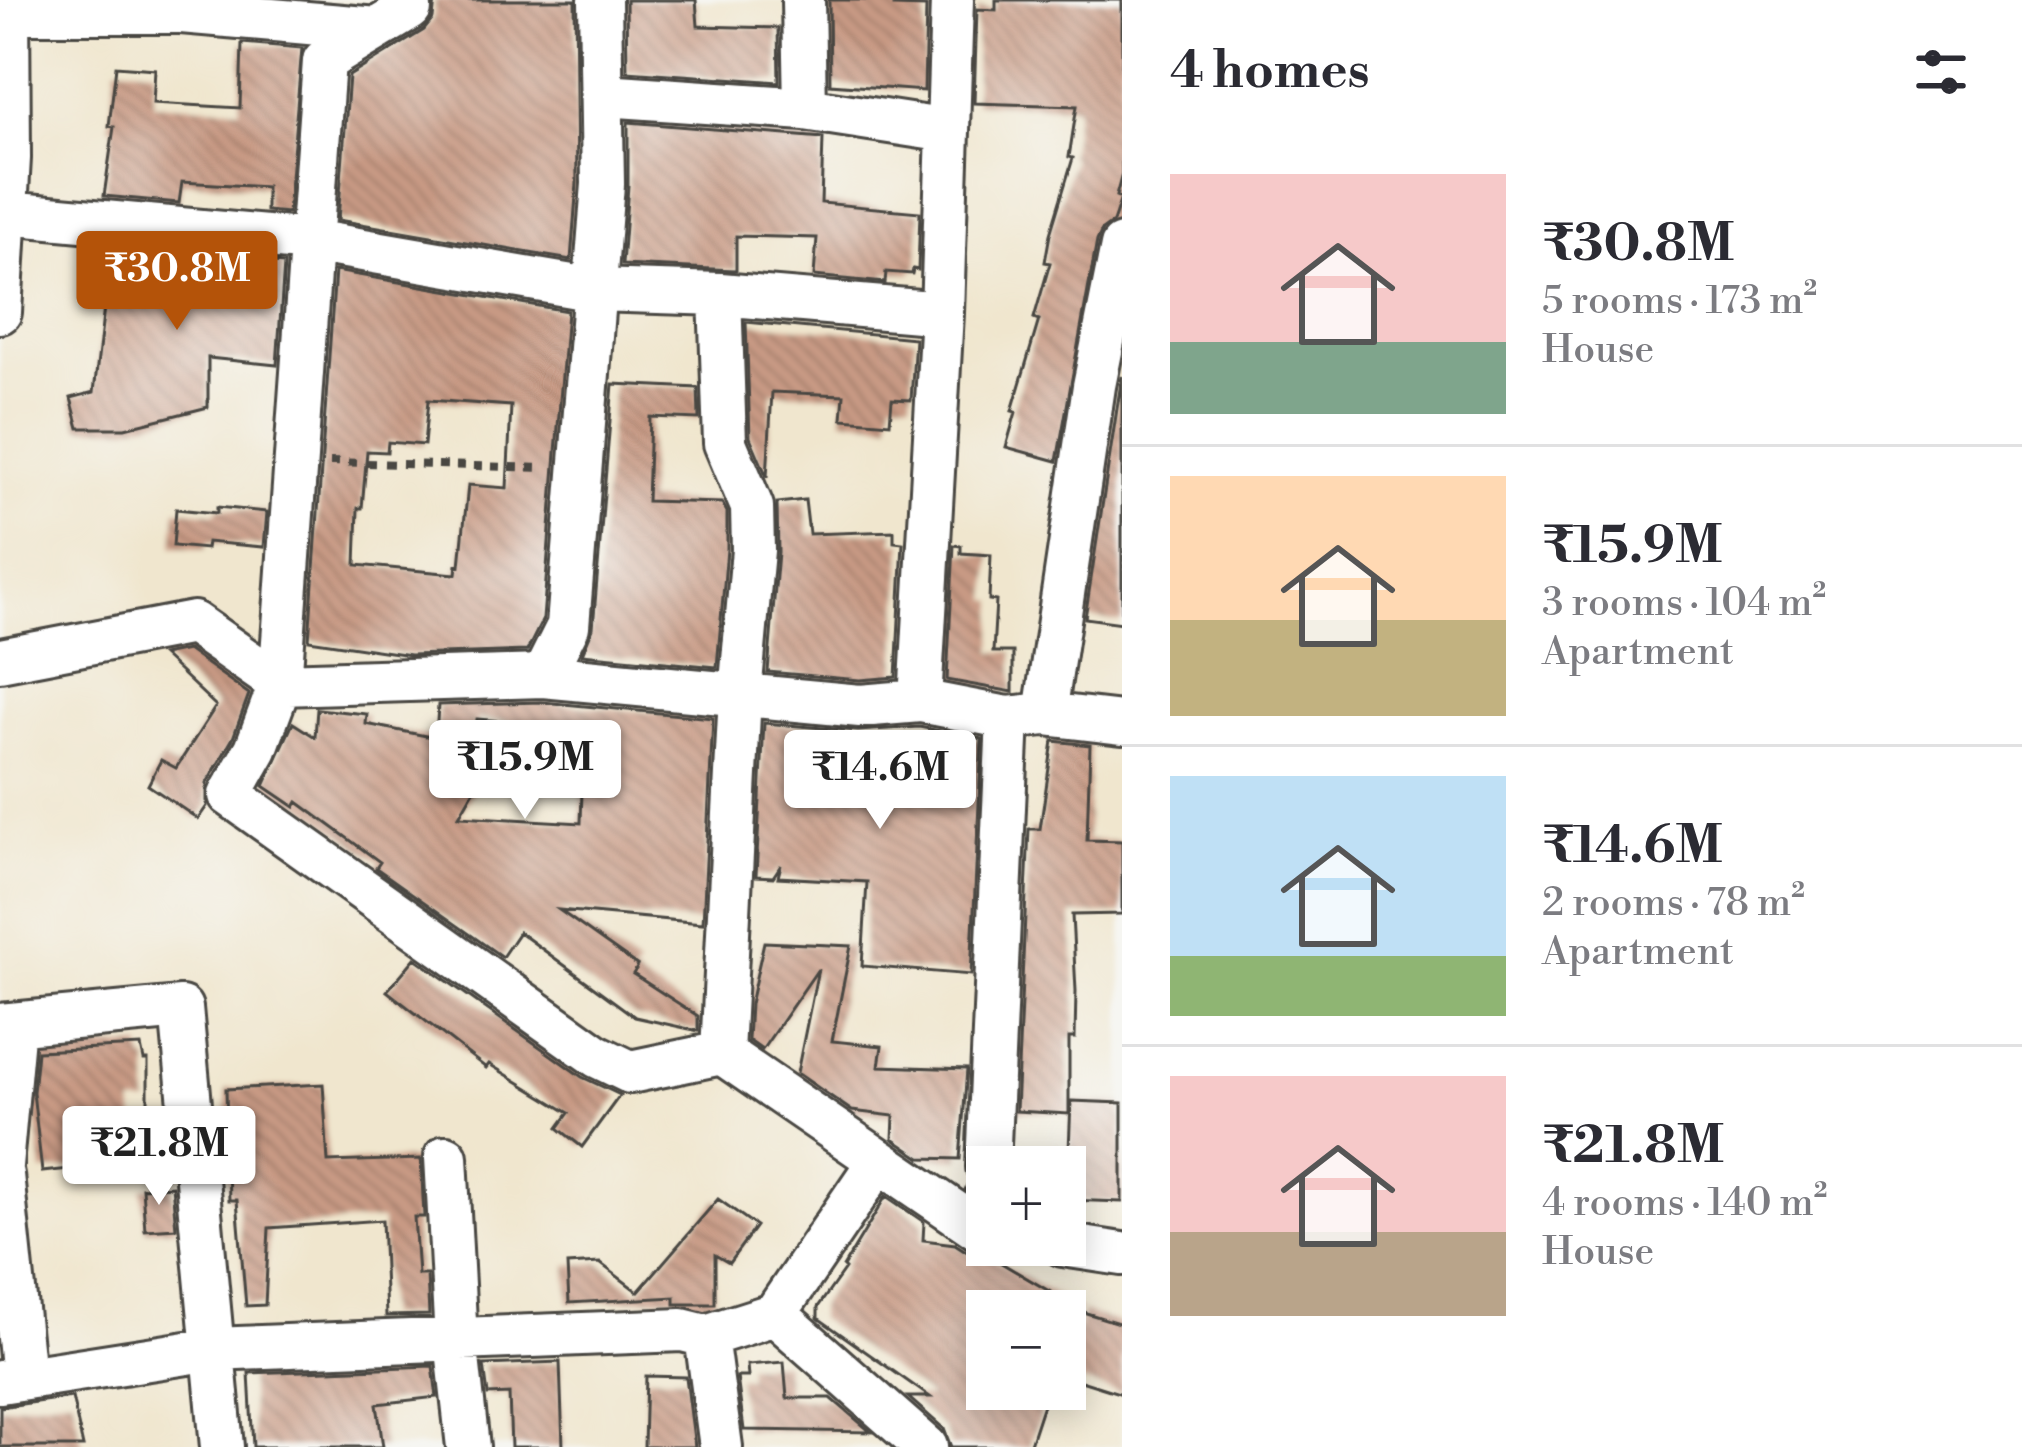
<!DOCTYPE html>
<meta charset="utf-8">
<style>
:root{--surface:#fff;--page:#f2f2f3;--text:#2b2b33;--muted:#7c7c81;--line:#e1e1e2;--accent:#b45309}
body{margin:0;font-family:"Libre Bodoni",serif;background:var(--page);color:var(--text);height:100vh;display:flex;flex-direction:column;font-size:45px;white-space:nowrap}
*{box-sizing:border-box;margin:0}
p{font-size:39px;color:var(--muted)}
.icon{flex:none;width:66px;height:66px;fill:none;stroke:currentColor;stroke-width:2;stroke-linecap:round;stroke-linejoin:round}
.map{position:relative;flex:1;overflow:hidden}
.details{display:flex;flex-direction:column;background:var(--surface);width:900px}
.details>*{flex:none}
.buttons{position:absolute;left:966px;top:1146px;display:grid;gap:24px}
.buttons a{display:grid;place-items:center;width:120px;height:120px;border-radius:0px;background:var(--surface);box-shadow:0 6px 30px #0003;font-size:60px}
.price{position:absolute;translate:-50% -102px;padding:0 27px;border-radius:12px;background:#fff;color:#222;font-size:39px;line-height:78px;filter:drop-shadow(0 3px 6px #0008)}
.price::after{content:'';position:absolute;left:50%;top:72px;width:36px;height:27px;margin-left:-18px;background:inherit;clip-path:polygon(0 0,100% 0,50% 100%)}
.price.active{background:var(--accent);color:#fff}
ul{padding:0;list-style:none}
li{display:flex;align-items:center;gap:36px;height:300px;padding:0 48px}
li+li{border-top:3px solid var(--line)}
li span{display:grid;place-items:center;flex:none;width:336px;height:240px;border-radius:0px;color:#555}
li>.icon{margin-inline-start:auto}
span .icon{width:144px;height:144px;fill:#fffc;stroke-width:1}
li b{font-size:51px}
h2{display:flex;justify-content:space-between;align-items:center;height:144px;padding:0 48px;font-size:51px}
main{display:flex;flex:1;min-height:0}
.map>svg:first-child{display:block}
</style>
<main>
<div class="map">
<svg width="1122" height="1447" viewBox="0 0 1122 1447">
<defs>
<pattern id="building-back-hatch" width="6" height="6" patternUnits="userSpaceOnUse" patternTransform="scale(3)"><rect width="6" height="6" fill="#c89a84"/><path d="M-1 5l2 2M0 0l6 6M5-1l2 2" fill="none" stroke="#a37e6c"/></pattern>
</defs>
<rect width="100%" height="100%" fill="#f6f6f2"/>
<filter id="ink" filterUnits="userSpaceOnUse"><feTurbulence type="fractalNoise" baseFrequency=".00833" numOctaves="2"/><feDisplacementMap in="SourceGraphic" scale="24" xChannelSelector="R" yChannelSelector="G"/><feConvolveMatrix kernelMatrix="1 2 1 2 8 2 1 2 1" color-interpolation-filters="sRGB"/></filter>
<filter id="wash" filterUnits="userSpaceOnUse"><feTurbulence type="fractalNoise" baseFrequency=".004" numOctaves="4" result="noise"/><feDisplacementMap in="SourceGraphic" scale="48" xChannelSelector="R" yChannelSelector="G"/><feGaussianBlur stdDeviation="2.7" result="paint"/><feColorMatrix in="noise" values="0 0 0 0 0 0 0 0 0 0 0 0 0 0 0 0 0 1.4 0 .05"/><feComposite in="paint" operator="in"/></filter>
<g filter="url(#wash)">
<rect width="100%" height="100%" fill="#f0e6ce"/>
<g id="blocks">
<path fill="url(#building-back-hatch)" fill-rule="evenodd" d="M435,0H575L577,183L571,260L338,220L349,76L424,30L433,19Z
M626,0H696L698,26L778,28L779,82L627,71Z
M829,0H894V6L926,7L924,91L830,84Z
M996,0H1122V174L1116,196L1121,198L1113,222L1102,230L1097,241L1057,461L1006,447L1016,412L1012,411L1039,320L1034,318L1050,263L1045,262L1050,234L1073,158L1069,157L1077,106L974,103L977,9L996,10Z
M242,43L302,48L288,213L266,211V187L182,182L179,203L104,196L114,127L109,126L116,66L155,69L153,103L240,108Z
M628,122L823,138L821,203L920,212L918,270L913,269L912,274L886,272L885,283L814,276L817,238L736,236V270L622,265L628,186Z
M111,248L284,264L277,365L208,358V407L125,428H79L71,398L94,392Z
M335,271L567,311L543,619L527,651L410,655L309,640ZM428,400L511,406L507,488L468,485L460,566L457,565L456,574L356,565L358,508H362L367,451L387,452L388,442L424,445Z
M746,322L915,338L911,400L892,399L890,423L842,419L844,395L772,392L767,477L750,437Z
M1122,376V623L1085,618Z
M613,384L698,388L699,419L650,417L647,501L722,503L727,512V549L717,667L582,654L593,628Z
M805,500L809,534L894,531V542L903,543L896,677L860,680L768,672L778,552L777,503Z
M217,507L267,512L264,547L207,542L206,549L173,546L176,509L217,513Z
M954,545L961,546V553L991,555L989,600L996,601L993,652H1013V692L947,680Z
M187,650L249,694L233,738L207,783V806L198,819L148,785L161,760L176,768L216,706L162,655Z
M542,702L713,718L703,923L559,910L638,966L633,974L698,1016V1031L635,1017L519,932L502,957L376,868L380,862L298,802L295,807L264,786L293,723L315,737L317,709L367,714L366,724L436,738L438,705ZM477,719L584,728L581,823L459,816L474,790L469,787Z
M764,723L858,731L919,727L982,739L971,975L862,966L867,882L778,877L781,865L773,877L756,876Z
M1053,741L1090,745L1087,840L1122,841V914L1072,915L1076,991L1075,1038H1069V1114L1016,1111L1029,829H1040Z
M764,942L851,946L832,1041L882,1046L879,1066L967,1069L960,1159L921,1158L893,1139L894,1116L852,1111L797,1073L818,969L762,1050L748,1040L750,1004Z
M415,958L582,1077L620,1095L582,1147L558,1128L569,1113L489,1064L486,1068L387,991Z
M141,1046L144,1060H148V1104H133L140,1161L42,1172L33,1092L37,1051Z
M323,1084L328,1162L421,1159L424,1217H414L418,1275H427L429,1315L386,1316L382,1220L269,1228L265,1305L246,1306L237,1200H229L226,1089Z
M1071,1101L1122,1103V1202L1067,1200Z
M172,1186L176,1228L145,1230L142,1188Z
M886,1196L924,1222L923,1240L955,1244L972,1255L991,1257L1083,1311H987V1389H1048L1029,1447H951L944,1429L908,1397H930L818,1318V1307L845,1269L843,1267Z
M718,1199L756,1226L729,1263L715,1255V1304H675V1297L569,1303L567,1265L600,1263L638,1292Z
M1083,1312L1122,1324V1394L1065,1376Z
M560,1362L563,1447H511L509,1394L488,1395L484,1365Z
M784,1362L787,1398H831L871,1432L744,1430L737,1377H748L747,1365Z
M433,1366L437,1397L377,1404L383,1447H253L249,1373Z
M646,1376L686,1377L695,1447H644Z
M72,1397L83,1447H0V1407Z"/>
</g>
</g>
<g filter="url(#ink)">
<use href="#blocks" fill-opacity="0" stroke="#494743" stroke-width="3"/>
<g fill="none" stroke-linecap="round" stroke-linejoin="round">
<g stroke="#494743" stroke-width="48">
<path id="minor" d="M409,0L410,9L324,61L280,684L543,676
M600,0L603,184L568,626L543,676L860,706L920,701L1008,718L1045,714L1122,723
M803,0L805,109
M8,12H181L182,0
M181,12L377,29
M604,95L805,109L948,131L952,0
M6,213L311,241L595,290L720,294L942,313L948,131
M720,294L725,443L752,507L753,550L740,694L722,1053L985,1233L987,1195
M0,312L9,158L8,0
M0,660L193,623L280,684L256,749L230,795L597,1056L630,1072L722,1053
M920,701L942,313
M1045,714L1094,386L1122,246
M0,1025L181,1008L222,1447
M446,1157L456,1340L468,1447
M988,1167L1008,718
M2,1175L23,1376
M0,1176L14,1024
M1063,1245L1122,1254
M775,1314L926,1447
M706,1336L721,1447
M0,1382L213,1349L682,1330L706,1336L775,1314L879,1161"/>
</g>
<path stroke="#494743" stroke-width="8" stroke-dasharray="9 9" stroke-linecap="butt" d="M330,462L543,468"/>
<use href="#minor" stroke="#fff" stroke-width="42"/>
</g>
</g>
</svg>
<div class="buttons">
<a>+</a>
<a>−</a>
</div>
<b class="price active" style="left:177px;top:333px">₹30.8M</b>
<b class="price" style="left:525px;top:822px">₹15.9M</b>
<b class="price" style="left:880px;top:832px">₹14.6M</b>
<b class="price" style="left:159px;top:1208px">₹21.8M</b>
</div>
<section class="details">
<h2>4 homes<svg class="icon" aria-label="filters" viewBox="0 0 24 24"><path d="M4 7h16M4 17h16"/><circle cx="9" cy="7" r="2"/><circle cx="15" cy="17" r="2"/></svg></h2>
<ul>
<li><span style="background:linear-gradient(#f6c9c9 70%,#7fa58c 0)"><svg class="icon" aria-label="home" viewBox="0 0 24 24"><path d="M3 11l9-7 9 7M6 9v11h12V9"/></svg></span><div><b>₹30.8M</b><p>5 rooms · 173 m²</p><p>House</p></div></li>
<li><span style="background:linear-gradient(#ffd9b3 60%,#c2b280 0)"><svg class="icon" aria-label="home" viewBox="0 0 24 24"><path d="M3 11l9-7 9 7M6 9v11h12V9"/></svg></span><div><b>₹15.9M</b><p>3 rooms · 104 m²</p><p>Apartment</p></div></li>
<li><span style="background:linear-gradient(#bfe0f5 75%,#8fb573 0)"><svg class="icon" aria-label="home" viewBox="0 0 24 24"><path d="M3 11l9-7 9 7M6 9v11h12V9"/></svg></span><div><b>₹14.6M</b><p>2 rooms · 78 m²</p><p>Apartment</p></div></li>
<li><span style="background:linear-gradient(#f6c9c9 65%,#b9a48a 0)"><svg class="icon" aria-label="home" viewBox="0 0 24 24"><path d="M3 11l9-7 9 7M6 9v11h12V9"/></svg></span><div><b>₹21.8M</b><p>4 rooms · 140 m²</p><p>House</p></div></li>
</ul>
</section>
</main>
